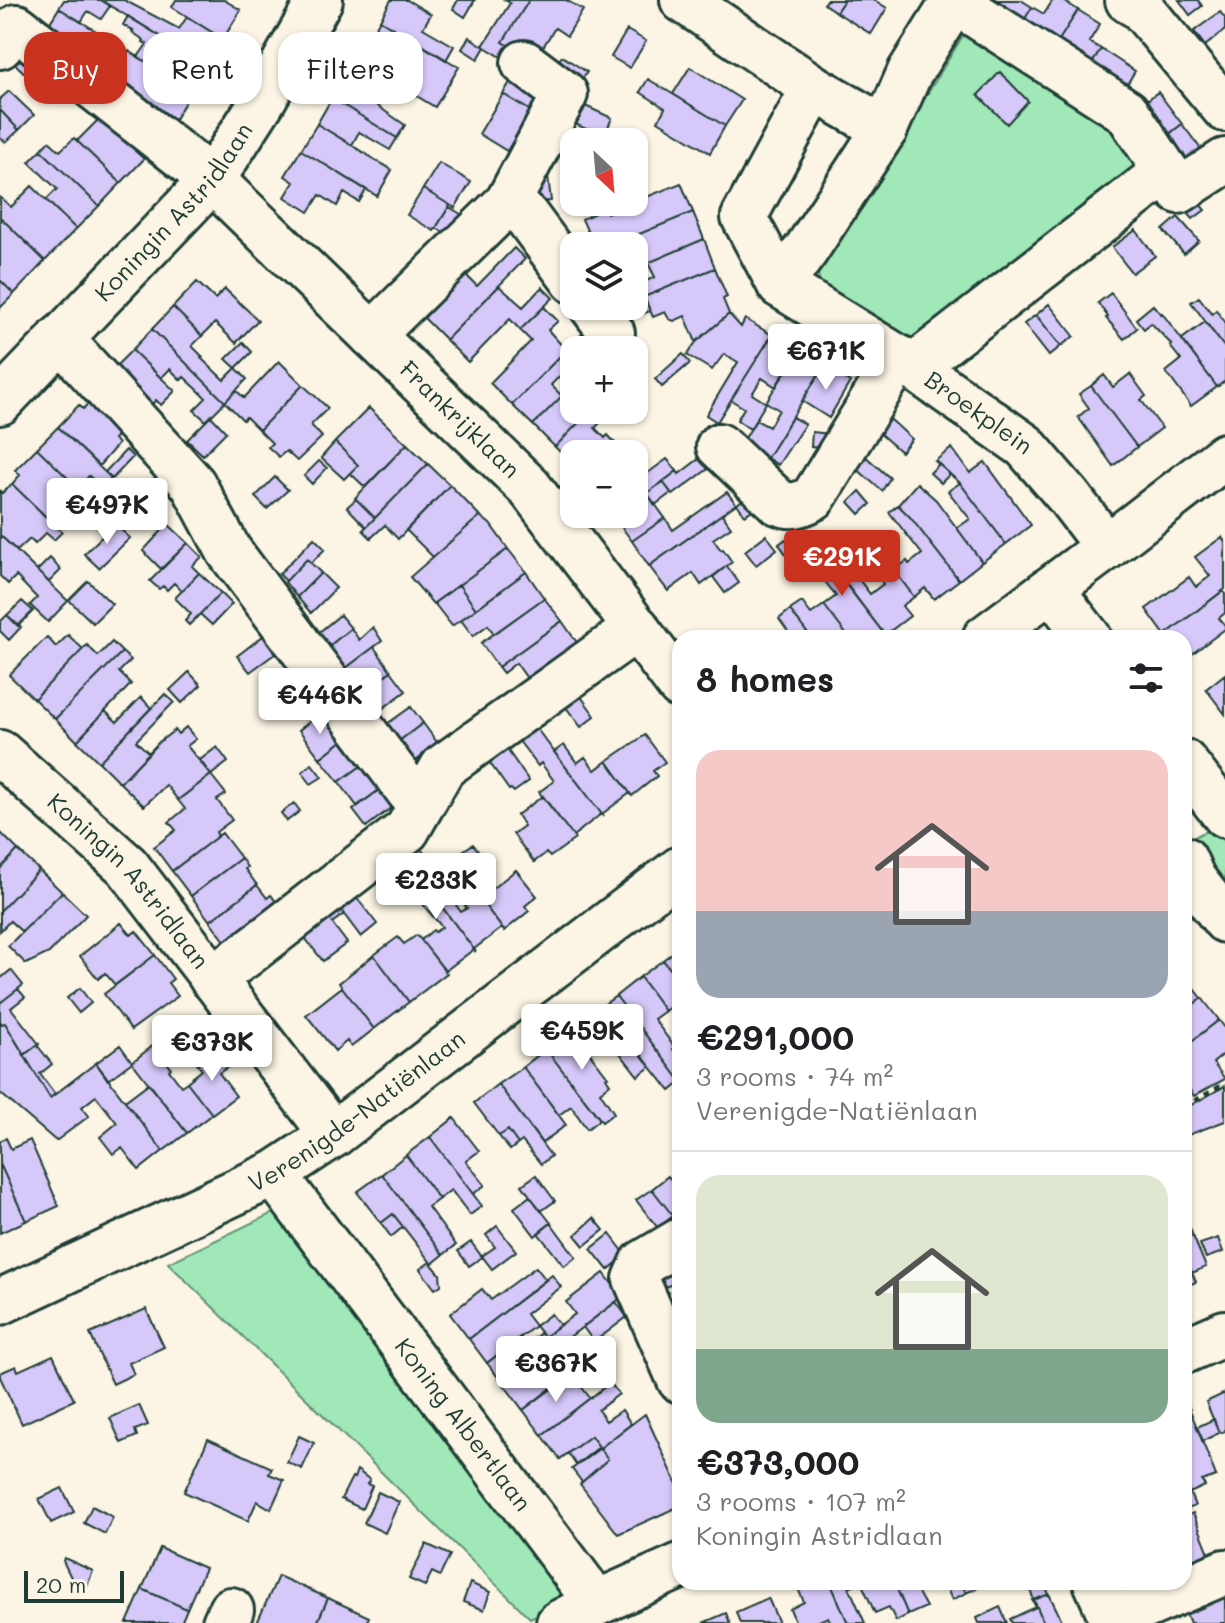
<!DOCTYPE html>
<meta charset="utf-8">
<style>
:root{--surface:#fff;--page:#f2f2f2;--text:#202124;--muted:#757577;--line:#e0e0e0;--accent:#c8321e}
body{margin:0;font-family:Mali,sans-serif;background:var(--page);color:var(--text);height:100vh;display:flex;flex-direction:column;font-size:30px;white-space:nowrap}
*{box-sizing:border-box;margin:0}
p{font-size:26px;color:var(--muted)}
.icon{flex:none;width:44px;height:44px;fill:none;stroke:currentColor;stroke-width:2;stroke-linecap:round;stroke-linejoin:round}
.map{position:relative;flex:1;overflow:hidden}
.drawer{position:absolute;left:672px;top:630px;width:520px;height:960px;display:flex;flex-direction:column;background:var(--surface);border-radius:24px;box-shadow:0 2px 6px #0004}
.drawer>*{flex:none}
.top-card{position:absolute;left:24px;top:32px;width:528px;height:72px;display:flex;gap:16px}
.needle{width:52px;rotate:154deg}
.buttons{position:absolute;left:560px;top:128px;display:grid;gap:16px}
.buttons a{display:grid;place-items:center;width:88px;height:88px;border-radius:16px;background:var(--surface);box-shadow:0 2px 6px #0004;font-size:40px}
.scale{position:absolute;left:24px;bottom:20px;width:100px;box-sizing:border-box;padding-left:8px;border:4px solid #1f3d34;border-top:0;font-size:22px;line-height:28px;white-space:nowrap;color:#1f3d34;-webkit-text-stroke:6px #fcf5e5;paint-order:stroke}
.price{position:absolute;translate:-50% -68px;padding:0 18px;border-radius:8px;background:#fff;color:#222;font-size:26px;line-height:52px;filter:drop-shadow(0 2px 4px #0008)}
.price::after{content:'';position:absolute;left:50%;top:48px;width:24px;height:18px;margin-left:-12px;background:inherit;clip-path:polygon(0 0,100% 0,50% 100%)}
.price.current{background:var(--accent);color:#fff}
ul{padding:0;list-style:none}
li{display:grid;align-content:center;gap:16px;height:424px;padding:0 24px}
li+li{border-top:2px solid var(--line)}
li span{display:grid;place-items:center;height:248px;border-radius:24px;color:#555}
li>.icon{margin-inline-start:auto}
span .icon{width:144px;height:144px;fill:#fffc;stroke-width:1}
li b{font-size:34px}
h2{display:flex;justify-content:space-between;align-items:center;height:96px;padding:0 24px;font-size:34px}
.tag{padding:0 28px;border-radius:24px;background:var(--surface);box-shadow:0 2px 6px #0004;font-size:28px;line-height:72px}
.tag.current{background:var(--accent);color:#fff}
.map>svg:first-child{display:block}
</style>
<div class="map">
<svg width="1225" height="1623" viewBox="0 0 1225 1623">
<rect width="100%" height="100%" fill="#fcf5e5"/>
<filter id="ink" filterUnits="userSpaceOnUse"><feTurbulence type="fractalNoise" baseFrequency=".0125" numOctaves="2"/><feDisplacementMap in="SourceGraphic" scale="16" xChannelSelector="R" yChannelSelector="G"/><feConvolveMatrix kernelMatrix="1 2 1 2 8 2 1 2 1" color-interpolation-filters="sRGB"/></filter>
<g filter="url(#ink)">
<path fill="#a0e8b7" stroke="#609276" stroke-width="2" d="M973,19L1121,117L1156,171L920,352L821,292L818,274Z
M1204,832L1218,833L1225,843V895L1192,844L1196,836Z
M279,1210L571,1598L530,1618L168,1263Z"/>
<path fill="#d7c8fa" stroke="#1f3d34" stroke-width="2" d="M64,0H101L110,6L101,19L88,11L81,22L59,8Z
M105,0H124L179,29L187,17L223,39L207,65L104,2Z
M176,0H224L241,10L223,39L172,7Z
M391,0H407L431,14L423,28L454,46L446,60L380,20Z
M458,0H475L465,17L453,9Z
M505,0H529L503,42L515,49L508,61L483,46L510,3Z
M529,0H566L583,10L567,36L555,28L534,61L503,42Z
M826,0H844L836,12L824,4Z
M844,0H874L887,8L871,34L836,12Z
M988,0H1021L1032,7L1017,32Z
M1053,0H1062L1078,10L1051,53L1017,32L1032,7L1044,14Z
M1179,0H1198L1202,6L1190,15Z
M59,8L101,34L88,55L46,29Z
M1078,10L1100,24L1089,42L1101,49L1085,75L1051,53Z
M1220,12L1225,18V30L1205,46L1194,31Z
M128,16L207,65L192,90L138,57L147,44L143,42L144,40L132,32L133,31L123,25Z
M380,20L459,67L435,107L364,64L372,51L364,46Z
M627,30L646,41L630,68L611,57Z
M469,37L485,47L478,59L462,49Z
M1101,49L1135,71L1120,96L1085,75Z
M26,50L42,65L30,78L14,63Z
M129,51L192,90L175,119L140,98L119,79L125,68L120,65Z
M562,56L587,72L579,84L554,68Z
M364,64L389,79L376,105L405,125L397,138L332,98L348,72L357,77Z
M690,67L742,100L725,126L673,94Z
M1000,72L1028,101L1007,124L978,95Z
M512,79L540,96L531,111L503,94Z
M648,79L725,126L710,153L658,121L665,108L640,92Z
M9,91L34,115L19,130L0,110V99Z
M1158,92L1182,124L1159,142L1134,110Z
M503,94L531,111L507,151L479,134Z
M332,98L397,138L390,150L359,132L352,145L317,124Z
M583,105L612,118L604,137L575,124Z
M0,110L19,130L6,142L0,138Z
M99,119L148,137L135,151L144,159L121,183L77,141Z
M317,124L392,170L377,196L301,150Z
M1182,124L1207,157L1184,175L1159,142Z
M74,138L121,183L99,206L41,150L49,141L60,151Z
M41,150L99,206L76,229L46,200L57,189L29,162Z
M301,150L366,190L359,202L344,193L337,206L320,195L309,212L285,197L294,182L285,176Z
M439,163L471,182L455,208L423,189Z
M548,176L551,201L535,202L532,178Z
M681,183L693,212L610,246H594L582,219L605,208L607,213Z
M32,186L76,229L45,261L0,217V197L11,207Z
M423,189L450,205L434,231L407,215Z
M1191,194L1205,210L1193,219L1179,203Z
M449,207L461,214L449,235L436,228Z
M693,212L704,239L648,263L642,248L634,252V246H610Z
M0,217L45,261L14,294L0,280Z
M1178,217L1199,241L1184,254L1163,230Z
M1136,230L1155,256L1132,273L1112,247Z
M704,239L715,268L644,297L639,284L655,277L648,263Z
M514,248L525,259L446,340L424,318L466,275L477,286Z
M715,268L727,297L723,299L729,314L696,342L685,316L674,321L669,319L665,312L653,317L644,297Z
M0,280L14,294L0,308Z
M197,282L215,299L225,289L258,320L236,343L215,323L202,336L173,307Z
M499,286L523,307L542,287L553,298L520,330L510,319L468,362L446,340Z
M1111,293L1137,328L1124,339L1106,318L1108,317L1098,303Z
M1199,297L1212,314L1216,310L1225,322V348L1191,302Z
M645,299L650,311L625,321L620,310L634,306V304Z
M1049,304L1074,336L1061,346L1036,315Z
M1153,305L1161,314L1162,313L1217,387L1191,406L1166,372L1181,360L1170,346L1172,345L1151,323L1144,329L1136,319Z
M173,307L202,336L192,346L203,357L201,358L224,380L236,368L247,379L225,402L152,329Z
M544,307L558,321L548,330L566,350L512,405L490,383L531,341L520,330Z
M729,314L741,327L745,319L772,335L717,422L706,415L738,362L724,354L712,370L687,355L696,342Z
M1036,315L1061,346L1049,356L1024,324Z
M1205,322L1225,348V381L1217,387L1182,339Z
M152,329L225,402L206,421L194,410L206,398L197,389L184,377L181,380L170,369L161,378L132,350Z
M585,331L604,350H574V361L551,385L562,396L533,425L512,405Z
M772,335L798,351L776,387L762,378L752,394L766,403L750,429L737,420L744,408L731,400Z
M243,342L252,352L236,368L226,359Z
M132,350L175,391L161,405L156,400L145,411L108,374Z
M798,351L824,366L767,458L742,443L756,420L769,427L779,410L766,402Z
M683,354L690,363L662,387L655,379Z
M279,361L303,385L259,430L246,417L243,420L225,402L236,390L244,398Z
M824,366L850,382L829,418L802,401Z
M1130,374L1146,396L1141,400L1162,428L1137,447L1091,386L1104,375L1113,387Z
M303,385L328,408L311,425L322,437L297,461L286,451L279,457L268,447L272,443L259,430Z
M1091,386L1137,447L1113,466L1078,417L1089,408L1079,394Z
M97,394L127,425L114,439L118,444L99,466L58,427L79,405L83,409Z
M562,396L572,406L574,404V410H591L555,447L533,425Z
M369,408L407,444L365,487L350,473L358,465L335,442Z
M591,410H612L595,428L605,438L608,435L622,451L617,454H574V466L555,447Z
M211,416L226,432L203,455L187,440Z
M792,417L805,424L778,465L767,458Z
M890,419L912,439L901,452L878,432Z
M58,427L111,478L102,488L89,476L78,488L37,448Z
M812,432L830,434L829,449L811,447Z
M335,442L358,465L344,479L321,458Z
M407,444L428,464L375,518L355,498Z
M37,448L80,490L50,521L12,484L20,475L15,470Z
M952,448L970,473L985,462L1031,525L1006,544L960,483L935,461Z
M126,450L133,457L112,479L105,472Z
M704,455L712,466L673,495L663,482L677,471L679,474Z
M864,455L890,478L882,491L856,468Z
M667,459L677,471L634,503V474L638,480Z
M319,461L327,468L312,484L304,476Z
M428,464L450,485L398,539L385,525L371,538L363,530Z
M939,464L950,474L941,483L930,473Z
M275,477L288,490L267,509L255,497Z
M663,482L671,493L655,505L647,493Z
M917,483L936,500L982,562L959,580L910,517L898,505Z
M960,483L1006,544L982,562L957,528L970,519L948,491Z
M12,484L62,532L54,540L46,533L35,544L30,539L17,551L0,535V491L2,493Z
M450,485L480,516L433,557L406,530Z
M860,491L871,504L860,514L849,502Z
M727,492L736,504L649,566L632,541L665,518L673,530Z
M754,492L762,503L745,515L737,504Z
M647,493L665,518L632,541L614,517L618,514H634V503Z
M356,499L375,518L366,527L347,507Z
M898,505L910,517L959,580L934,599L925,588L914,597L894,570L907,561L909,564L922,554L889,512Z
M722,514L731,527L713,539L721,550L723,549L732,562L701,585L693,573L668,591L649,566Z
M480,516L490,524L508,549L433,604L410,577Z
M115,524L130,538L99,568L84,554Z
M168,524L188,543L161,569L143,551Z
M0,535L68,601L48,622L30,605L37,598L16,576L8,584L0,576Z
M766,535L777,549L756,565L745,551Z
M1222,537L1225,542V589L1165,635L1146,609L1189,577L1196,587L1210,576L1195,557Z
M314,538L325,549L311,563L307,559L286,581L279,574Z
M786,539L806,567L799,573L779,544Z
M812,539L885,635L881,638H849L824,605L836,596L799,547Z
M831,542L845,561L834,569L820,550Z
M188,543L202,557L192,566L199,573L182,591L174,583L167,590L163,586L159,589L150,581Z
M868,547L880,563L872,569L861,553Z
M508,549L526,572L476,609L459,585Z
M50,558L61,570L49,582L37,571Z
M307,559L321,573L297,597L285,582Z
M886,559L914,597L902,606L910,616L885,635L834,569L845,561L870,594L883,584L872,569Z
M727,566L739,583L725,593L713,577Z
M526,572L544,598L494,634L488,625L473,636L461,620Z
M199,573L221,593L189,625L185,621L191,614L175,598Z
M321,573L336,588L311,613L297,597Z
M88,581L112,604L93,623L69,600Z
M459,585L476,609L452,626L434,603Z
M1223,591L1225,594V613L1219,618L1225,625V629L1184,660V638H1168L1165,635Z
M221,593L232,604L212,625L200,614Z
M544,598L562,621L498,667L481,643Z
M22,601L33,611L18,626L7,615Z
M802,602L811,614L824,605L849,638H811L790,610Z
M790,610L811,638H792L791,636L779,619Z
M7,615L21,627L9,640L0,631V622Z
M340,615L351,628L328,647L317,634Z
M562,621L580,647L534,688L516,663L503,673L498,667Z
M373,627L382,641L346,668L342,662L340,664L328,647L351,628L359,640Z
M68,635L83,649L34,699L9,675L47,637L56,647Z
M263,636L276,653L250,672L237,656Z
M112,642L122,652L55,719L34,699L87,645L98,656Z
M374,647L391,671L363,691L346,668Z
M122,652L131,660L119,672L131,684L77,741L55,719Z
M391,671L406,691L378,712L363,691Z
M189,672L201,685L182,703L170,690Z
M1225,674V714L1206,689Z
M280,690L293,707L281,716L268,699Z
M577,691L595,716L581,727L562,702Z
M165,694L174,702L136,741L149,753L120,783L99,762Z
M141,697L151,708L99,762L77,741L105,711L117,722Z
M411,707L423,723L399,741L387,724Z
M321,713L342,741L320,758L299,730Z
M423,723L439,745L414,762L399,741Z
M533,724L604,817L601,814L573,836L539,792L554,781L541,763L538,766L516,737Z
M186,727L196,739L187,746L211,775L178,800L166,785L144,806L120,783L159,742L175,730L178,734Z
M645,735L665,762L653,771L657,776L632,796L607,761Z
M342,741L361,766L339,782L320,758Z
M504,745L529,781L514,792L511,789L509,790L487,759Z
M564,745L577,763L585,757L595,770L607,761L630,793L602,814L604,817L554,752Z
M217,747L228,762L211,775L200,760Z
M312,764L322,777L311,784L302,772Z
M361,766L379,790L357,806L339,782Z
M211,775L226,794L217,800L232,820L216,832L218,836L172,871L154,847L176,830L169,822L185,809L178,800Z
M379,790L392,807L366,827L353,810Z
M543,796L575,839L550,857L546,853L534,862L513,834L524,826L517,815Z
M294,803L300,811L287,821L281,813Z
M0,832L18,850L0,869Z
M222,833L241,858L191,896L172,871Z
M473,844L483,857L467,868L464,865L458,868L451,859Z
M421,849L437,870L425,879L409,858Z
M18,850L39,870L0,911V869Z
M241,858L247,867L245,869L257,885L210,921L191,896Z
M406,859L476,952L473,950L445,971L421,940L433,930L435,932L442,927L413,893L411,894L392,868Z
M39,870L62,892L22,932L10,921L0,931V911Z
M516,870L537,896L525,906L529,911L504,931L478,896L491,886L493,888Z
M257,885L267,898L271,895L285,914L228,945L210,921Z
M62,892L86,915L49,953L26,964L8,946Z
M478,896L502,928L474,949L476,952L441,906L451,898L461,912L467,908L465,906Z
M331,897L344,914L332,923L347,943L323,961L305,938L329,920L324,903Z
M356,897L377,924L361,937L340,909Z
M121,923L131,935L136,931L155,955L115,985L105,973L98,979L80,956Z
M417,935L447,973L409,1002L374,955L398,937L404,944Z
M680,947V981L663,960Z
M155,955L173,979L168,983L178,996L131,1030L104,994Z
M374,955L409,1002L374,1029L339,983Z
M663,960L680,981V1005L677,1001L665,1011L640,977Z
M11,970L23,985L0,1003V979Z
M1184,975L1202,998L1184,1011Z
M640,977L665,1011L654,1019L675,1048L673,1049L680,1058V1080L616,996Z
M342,987L374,1029L351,1047L347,1041L335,1051L306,1015Z
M80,988L91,1003L79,1013L67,998Z
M18,989L25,997L11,1008L39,1044L24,1055L5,1023L2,1024L0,1021V1003Z
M616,996L680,1080V1083L670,1091L639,1052L640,1051L630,1037L616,1048L591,1014Z
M1202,998L1219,1020L1184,1047V1011Z
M1219,1020L1225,1028V1053L1213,1063L1225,1079L1194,1096L1184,1082V1047Z
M0,1021L2,1024L5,1023L50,1098L96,1063L163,1151L139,1170L122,1148L113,1154L100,1137L117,1123L96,1096L82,1107L89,1116L56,1141L0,1093Z
M571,1029L608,1077L606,1078L610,1084L600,1092L614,1113L602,1122L546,1049Z
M630,1037L650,1067L638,1076L616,1048Z
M37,1045L52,1064L40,1074L55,1094L50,1098L24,1055Z
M120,1045L132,1062L108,1080L96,1063Z
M154,1045L171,1068L169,1070L181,1086L187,1082L212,1114L187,1133L132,1062Z
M546,1049L600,1119L587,1129L571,1106L559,1115L523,1067Z
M215,1050L228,1067L219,1073L236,1096L212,1114L187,1082L202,1070L197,1064Z
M523,1067L566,1125L542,1143L498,1084Z
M149,1083L187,1133L163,1151L125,1101Z
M498,1084L551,1156L541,1164L522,1141L518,1144L508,1130L499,1136L474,1103Z
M1225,1086V1121L1188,1135L1184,1123V1109Z
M454,1118L479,1151L466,1161L485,1185L473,1194L430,1137Z
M508,1130L518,1144L510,1150L499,1136Z
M430,1137L482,1206L470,1215L451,1190L439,1199L406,1155Z
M6,1138L11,1149L30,1140L59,1206L26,1221L0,1164V1141Z
M406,1155L439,1199L428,1207L456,1245L443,1255L382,1174Z
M0,1164L26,1221L0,1233Z
M382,1174L443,1255L432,1264L393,1214L381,1223L357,1192Z
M536,1175L555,1201L541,1211L522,1185Z
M668,1176L680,1192V1211L673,1216L652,1189Z
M652,1189L673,1216L658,1228L636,1200Z
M530,1196L551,1223L535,1236L514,1208Z
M393,1214L403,1227L391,1237L381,1223Z
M1184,1214L1193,1236L1184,1240Z
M594,1218L604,1230L584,1246L575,1235Z
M551,1223L576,1257L564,1266L538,1233Z
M497,1226L516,1251L492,1269L482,1256L495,1247L486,1235Z
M610,1234L626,1255L608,1270L591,1249Z
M1193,1236L1206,1267L1192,1273L1184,1254V1240Z
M1218,1238L1223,1252L1206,1258L1200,1244Z
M471,1242L482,1257L469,1266L458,1251Z
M1184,1254L1196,1282L1184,1287Z
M430,1262L440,1274L441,1285L435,1289L420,1269Z
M680,1263V1277L672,1281L674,1283L662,1289L652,1278Z
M536,1267L546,1280L469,1339L450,1314L482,1289L491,1300Z
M604,1273L622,1297L505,1386L487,1363L520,1337L525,1345L541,1333L544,1337L575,1314L566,1302Z
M552,1275L561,1287L526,1314L535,1326L487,1363L469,1339Z
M616,1302L627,1317L594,1342L583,1327Z
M146,1309L164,1347L129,1363L134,1374L113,1384L90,1334Z
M551,1314L560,1325L544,1337L535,1326Z
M567,1339L576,1352L561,1363L570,1375L523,1410L505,1386Z
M575,1353L583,1364L570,1375L561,1363Z
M53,1355L74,1400L22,1424L0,1377V1373L16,1366L18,1371Z
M571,1373L590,1398L542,1435L523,1410Z
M610,1383L619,1394L598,1410L606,1421L622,1410L631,1424L600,1448L591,1436L560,1459L542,1435Z
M1225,1393V1431L1219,1433L1206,1402Z
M139,1405L148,1425L135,1430L137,1436L121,1443L110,1418Z
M1188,1405L1216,1476L1202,1481L1205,1486L1190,1493L1184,1479V1407Z
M645,1414L680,1490V1506L618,1534L580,1484L608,1459L600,1448Z
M1214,1419L1219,1433L1203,1441L1197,1427Z
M299,1436L314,1443L302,1469L287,1462Z
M591,1436L599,1447L576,1465L568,1453Z
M208,1439L272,1468L269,1474L284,1480L271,1509L257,1501L248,1521L184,1492Z
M600,1448L608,1459L582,1482L572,1469Z
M357,1470L370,1480L367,1484L372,1486L362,1509L341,1499L352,1477L354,1478Z
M1184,1479L1195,1506L1184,1510Z
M62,1488L74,1512L51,1523L39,1499Z
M378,1492L399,1502L385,1533L364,1523Z
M92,1506L113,1517L105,1534L84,1523Z
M1193,1513L1209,1553L1186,1563L1184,1558V1517Z
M426,1544L450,1555L440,1576L432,1572L425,1586L409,1579Z
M160,1548L205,1568L187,1609L142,1589Z
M64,1558L93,1571L84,1593L77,1590L63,1561Z
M278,1576L328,1598L317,1623H257Z
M1225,1578V1623H1190L1184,1609Z
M795,1582H830L848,1623H831L828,1617L817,1622V1623H796L790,1609L804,1602Z
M830,1582H860L849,1587L865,1623H848Z
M861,1582H894L908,1615L896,1621L889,1607L875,1613Z
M894,1582H912L926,1607L908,1615Z
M944,1582H961L966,1593L952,1600Z
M961,1582H977L979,1587L966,1593Z
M1030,1582H1043L1049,1594L1034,1600L1027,1583Z
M470,1583L490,1592L484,1610L463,1602Z
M142,1589L187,1609L181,1623H127Z
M1049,1594L1063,1623H1044L1034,1600Z
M328,1598L369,1617L366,1623H317Z
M768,1598L779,1623H740L736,1612Z
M1032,1600H1034L1044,1623H1012L1010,1619L1036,1607Z
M1000,1607L1007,1623H979L977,1618Z
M726,1613L730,1623H703Z"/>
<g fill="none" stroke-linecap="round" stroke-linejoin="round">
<g stroke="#1f3d34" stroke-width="50">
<g id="minor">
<path d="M683,0L814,88L885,129"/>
<path d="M1128,0L1141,8L1225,109"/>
<path d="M954,1L1127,112L1179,191L1225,161"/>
<path id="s1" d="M0,46L17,27L212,180L529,487L680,686"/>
<path id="s2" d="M814,88L744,217L780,285L913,367L1025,446L1068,496L1107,547"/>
<path d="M508,202L526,216L574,281"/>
<path d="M780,285L806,250L885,129L910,72L955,0"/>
<path d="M592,306L612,333"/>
<path d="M372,335L508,202L565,94L524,63"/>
<path d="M60,338L193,484L229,551L420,806"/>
<path d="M913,367L1166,171"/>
<path id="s3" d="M0,402L212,180L262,102L320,0"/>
<path d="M719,446L778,502C792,508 800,505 813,498L899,358"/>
<path d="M1051,589L1089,638"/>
<path d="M985,638L1107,547L1225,456"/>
<path id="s4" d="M0,753L127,866L333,1135"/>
<path d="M1184,762L1225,815"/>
<path d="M1184,859L1193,879L1225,920"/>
<path d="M212,978L244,956L407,830L443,767L637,628"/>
<path id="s5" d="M274,1174L597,1603"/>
<path d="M680,1241L643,1263L636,1279L680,1380"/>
<path id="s6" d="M0,1302L274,1174L333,1135L680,869"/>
<path d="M1184,1351L1225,1333"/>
<path d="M1096,1582L1114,1623"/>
<path d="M1113,1620L1225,1572"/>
<path d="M225,1623L231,1610"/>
<path d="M559,1623L597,1603L680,1566"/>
</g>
</g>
<path stroke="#1f3d34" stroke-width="5" stroke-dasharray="6 6" stroke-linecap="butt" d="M1184,1107L1225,1084"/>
<use href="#minor" stroke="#fcf5e5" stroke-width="44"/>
</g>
</g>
<g text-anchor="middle" stroke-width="6" stroke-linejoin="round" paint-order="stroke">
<g font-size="24" fill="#1f3d34" stroke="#fcf5e5">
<text dy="8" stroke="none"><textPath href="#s3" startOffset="258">Koningin Astridlaan</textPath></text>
<text dy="8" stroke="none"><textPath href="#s2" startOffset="460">Broekplein</textPath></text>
<text dy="8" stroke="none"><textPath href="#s1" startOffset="618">Frankrijklaan</textPath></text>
<text dy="8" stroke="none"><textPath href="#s4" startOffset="182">Koningin Astridlaan</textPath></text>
<text dy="8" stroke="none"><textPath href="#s6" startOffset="406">Verenigde-Natiënlaan</textPath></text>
<text dy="8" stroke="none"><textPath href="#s5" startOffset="314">Koning Albertlaan</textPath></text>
</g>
</g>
</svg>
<div class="buttons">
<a><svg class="needle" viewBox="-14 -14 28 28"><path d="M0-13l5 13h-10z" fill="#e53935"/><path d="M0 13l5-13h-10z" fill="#757577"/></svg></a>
<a><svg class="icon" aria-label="layers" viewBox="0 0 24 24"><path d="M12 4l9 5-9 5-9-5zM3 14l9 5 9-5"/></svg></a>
<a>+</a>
<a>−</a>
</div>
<div class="scale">20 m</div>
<b class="price" style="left:826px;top:392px">€671K</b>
<b class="price" style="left:107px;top:546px">€497K</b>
<b class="price current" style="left:842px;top:598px">€291K</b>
<b class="price" style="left:320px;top:736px">€446K</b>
<b class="price" style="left:436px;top:921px">€233K</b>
<b class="price" style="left:582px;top:1072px">€459K</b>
<b class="price" style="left:212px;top:1083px">€373K</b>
<b class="price" style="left:556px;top:1404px">€367K</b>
<div class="top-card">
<a class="tag current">Buy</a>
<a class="tag">Rent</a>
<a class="tag">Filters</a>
</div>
<section class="drawer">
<h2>8 homes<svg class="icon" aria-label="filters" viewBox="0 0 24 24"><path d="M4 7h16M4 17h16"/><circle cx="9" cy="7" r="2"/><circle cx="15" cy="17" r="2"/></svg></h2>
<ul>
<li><span style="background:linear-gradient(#f6c9c9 65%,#9aa5b1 0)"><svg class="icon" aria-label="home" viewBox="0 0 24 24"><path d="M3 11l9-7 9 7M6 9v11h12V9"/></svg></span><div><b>€291,000</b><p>3 rooms · 74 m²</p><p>Verenigde-Natiënlaan</p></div></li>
<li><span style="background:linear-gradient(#dfe7d0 70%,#7fa58c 0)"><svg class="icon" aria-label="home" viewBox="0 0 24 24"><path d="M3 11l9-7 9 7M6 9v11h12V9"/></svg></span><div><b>€373,000</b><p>3 rooms · 107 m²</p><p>Koningin Astridlaan</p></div></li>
</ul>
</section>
</div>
